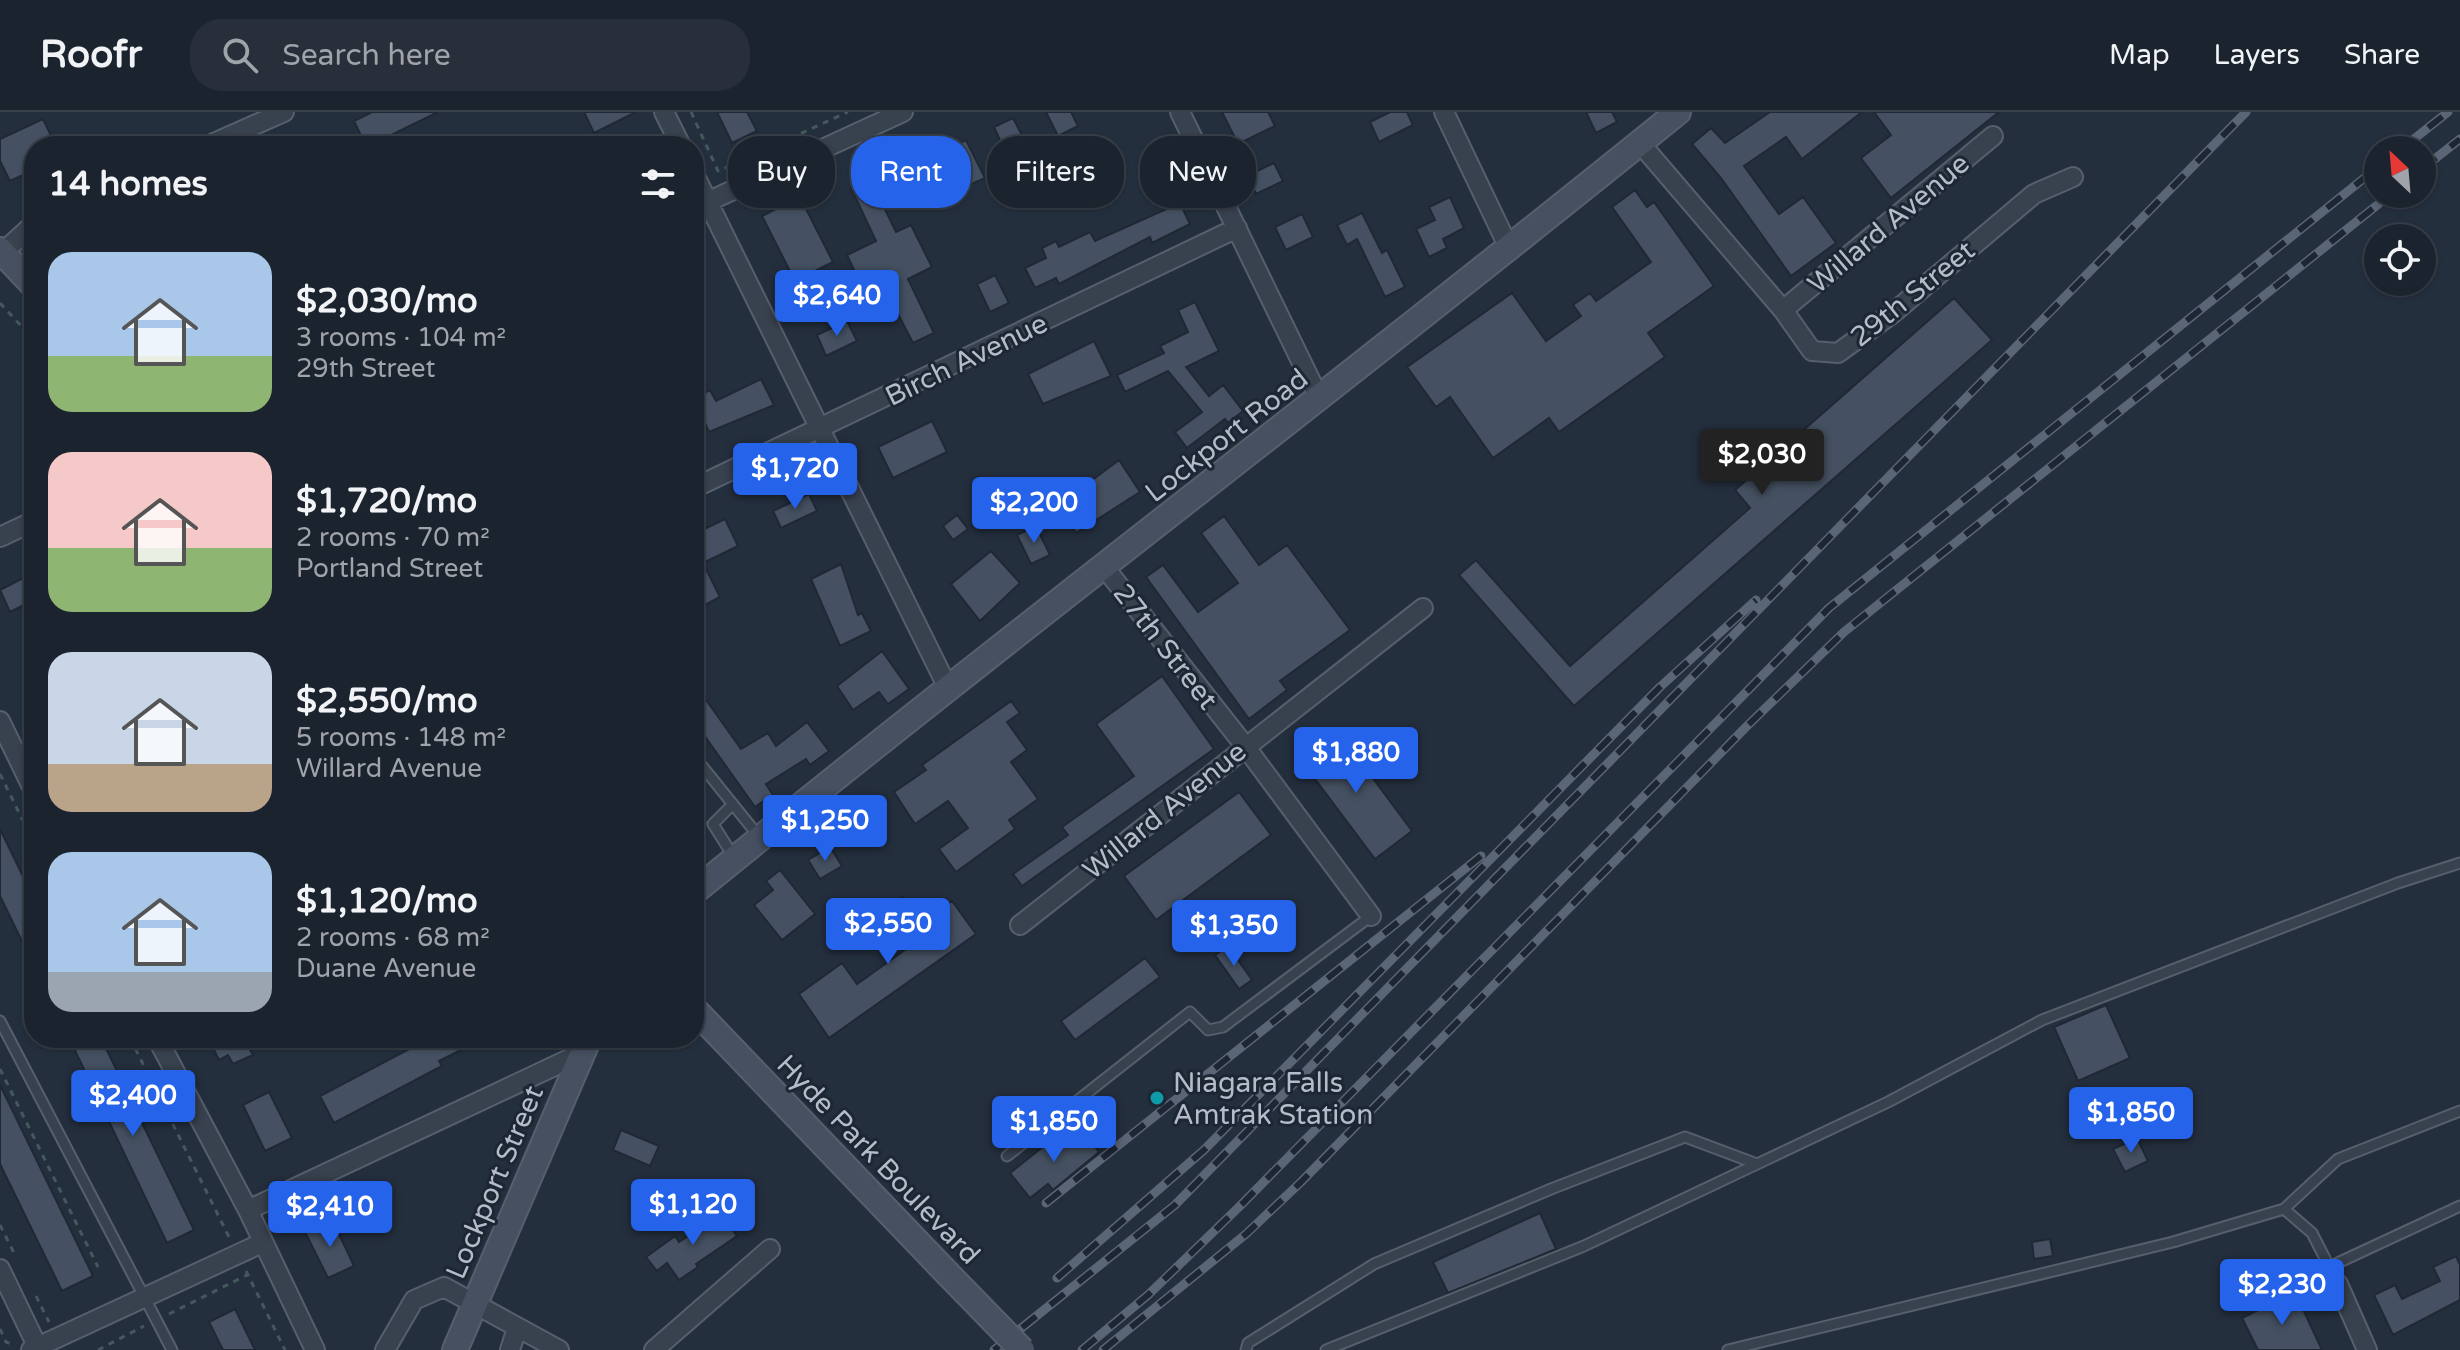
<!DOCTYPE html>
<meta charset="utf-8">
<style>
:root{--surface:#1b232e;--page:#282f3a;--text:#f1f3f6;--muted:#a0a4aa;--line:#39404a;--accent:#2563eb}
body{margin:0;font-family:"Varela Round",sans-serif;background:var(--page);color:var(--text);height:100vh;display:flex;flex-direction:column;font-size:30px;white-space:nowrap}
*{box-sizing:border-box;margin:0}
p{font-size:26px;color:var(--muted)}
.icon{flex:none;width:44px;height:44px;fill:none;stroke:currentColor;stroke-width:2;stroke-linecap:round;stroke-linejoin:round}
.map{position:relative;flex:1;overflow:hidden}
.side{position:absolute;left:24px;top:24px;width:680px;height:912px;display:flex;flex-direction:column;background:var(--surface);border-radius:32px;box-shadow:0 2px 6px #0004,0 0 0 2px var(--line)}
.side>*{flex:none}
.top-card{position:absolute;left:728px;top:24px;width:760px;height:72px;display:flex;gap:16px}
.needle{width:52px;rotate:334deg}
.tools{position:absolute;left:2364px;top:24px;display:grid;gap:16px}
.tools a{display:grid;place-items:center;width:72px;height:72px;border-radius:50%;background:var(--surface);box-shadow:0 2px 6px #0004,0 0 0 2px var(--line);font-size:40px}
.price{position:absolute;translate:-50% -68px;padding:0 18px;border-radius:8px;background:var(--accent);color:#fff;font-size:26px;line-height:52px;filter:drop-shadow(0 2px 4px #0008)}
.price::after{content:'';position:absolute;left:50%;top:48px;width:24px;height:18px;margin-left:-12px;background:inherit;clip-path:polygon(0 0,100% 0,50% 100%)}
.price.selected{background:#222;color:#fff}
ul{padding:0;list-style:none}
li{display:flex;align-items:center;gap:24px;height:200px;padding:0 24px}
li span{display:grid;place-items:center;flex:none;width:224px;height:160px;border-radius:24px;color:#555}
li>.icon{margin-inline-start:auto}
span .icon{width:96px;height:96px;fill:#fffc;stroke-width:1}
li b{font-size:34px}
h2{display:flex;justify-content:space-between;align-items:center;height:96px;padding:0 24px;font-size:34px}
.chip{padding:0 28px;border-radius:32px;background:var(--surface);box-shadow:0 2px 6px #0004,0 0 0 2px var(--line);font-size:28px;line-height:72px}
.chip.selected{background:var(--accent);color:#fff}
header{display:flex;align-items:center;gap:48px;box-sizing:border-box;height:112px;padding:0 40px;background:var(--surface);border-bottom:2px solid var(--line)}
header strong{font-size:38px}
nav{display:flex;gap:44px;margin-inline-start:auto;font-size:28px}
.search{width:560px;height:72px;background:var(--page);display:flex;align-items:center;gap:20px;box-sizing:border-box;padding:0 28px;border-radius:32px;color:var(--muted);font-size:30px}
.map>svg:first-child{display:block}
</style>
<header>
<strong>Roofr</strong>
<div class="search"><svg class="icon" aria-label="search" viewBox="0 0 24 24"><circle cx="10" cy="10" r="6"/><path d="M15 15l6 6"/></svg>Search here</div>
<nav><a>Map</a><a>Layers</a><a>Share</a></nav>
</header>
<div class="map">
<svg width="2460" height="1238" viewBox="0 0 2460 1238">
<rect width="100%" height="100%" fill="#242f3e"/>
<path fill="#455162" stroke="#1f2835" stroke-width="2" d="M372,0H438L385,26L389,34H366L354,9Z
M584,0H636L594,21Z
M717,0H747L757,19L732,31Z
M1046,0H1071L1078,14L1058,24Z
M1222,0H1268L1275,14L1238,32Z
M1390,0H1407L1413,13L1379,30L1370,10Z
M1586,0H1612L1617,10L1596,21Z
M1770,0H1862L1802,47L1786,25L1744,54L1779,102L1803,85L1836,131L1791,164L1721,66L1692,32L1711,16L1725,31Z
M1874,0H1999L1891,86L1861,46L1891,23Z
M1013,6L1026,31L1006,41L994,15Z
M43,7L56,34H34V58L10,69L0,49V27Z
M966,28L985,66L963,76L944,38Z
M1274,51L1283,69L1256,82L1247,64Z
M870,67L896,120L911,113L932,155L908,167L934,221L913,231L894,194L875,203L847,143L876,129L851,76Z
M1635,78L1647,95L1654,90L1714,174L1648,221L1665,245L1559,320L1549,306L1493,346L1450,285L1436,295L1407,255L1512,181L1546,229L1581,204L1573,193L1590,181L1596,189L1651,150L1612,95Z
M800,85L833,150L795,169L762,104Z
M1450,85L1464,116L1443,127L1447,136L1429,145L1416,117L1435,108L1429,95Z
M1180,91L1190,112L1152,131L1150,125L1059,172L1056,166L1035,176L1025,156L1046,146L1042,136L1056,129L1059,135L1090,120L1095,129Z
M1362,101L1382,141L1387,138L1405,175L1385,185L1357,127L1347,133L1337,113Z
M1302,102L1313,125L1286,138L1275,115Z
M995,163L1009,191L990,200L977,172Z
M1954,186L1992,228L1574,594L1459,463L1476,448L1570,554L1750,396L1735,378Z
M1195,190L1219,239L1186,255L1209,284L1223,273L1243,299L1228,311L1225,307L1187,336L1175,320L1202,300L1168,259L1125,280L1117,263L1164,241L1160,234L1188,220L1178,198Z
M847,209L857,229L826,244L817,223Z
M1094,229L1111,264L1043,292L1028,262Z
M761,267L774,293L709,320L694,286L710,278L716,289Z
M932,309L947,340L893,366L878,335Z
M1119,348L1140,380L1076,421L1060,395L1082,381L1079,378Z
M809,382L817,399L781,416L773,399Z
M957,403L968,417L953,428L943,414Z
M1224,404L1259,453L1287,433L1350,518L1280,569L1287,578L1249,607L1146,465L1163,453L1198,500L1238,471L1201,421Z
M725,407L738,434L703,451L720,485L703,494L694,476V422Z
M1036,414L1050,443L1031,452L1017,423Z
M991,439L1020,471L980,509L951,472Z
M841,452L858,503L862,501L871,519L840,534L811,467Z
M27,464L34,488L10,500L0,478Z
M882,539L909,577L888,592L879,580L853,598L837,574Z
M1162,564L1214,637L1022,774L1013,762L1068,723L1062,715L1134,664L1096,612Z
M694,571L741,637L768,621L776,634L807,610L829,639L810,653L806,647L766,672L773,683L755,695L694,609Z
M1011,589L1020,601L1007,610L1027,638L1011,650L1038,687L1009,708L1015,717L956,760L939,737L968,716L948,689L915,712L894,680L926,658L922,653Z
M1338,619L1412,719L1375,747L1300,647Z
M1239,680L1271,723L1156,808L1124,764Z
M0,717L34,787V854L0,784Z
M830,735L842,754L820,767L808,748Z
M780,758L815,802L782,828L754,793L773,778L766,769Z
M903,785L921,811L952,789L976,822L829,926L799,882L842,851L857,872L906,837L880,801Z
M1228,834L1252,868L1239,877L1215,843Z
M1145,846L1160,865L1075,928L1061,909Z
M2106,893L2130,946L2078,969L2054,915Z
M69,926H101L194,1118L167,1131Z
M208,926H244L253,943L233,952L228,943L219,948Z
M430,926H485L439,949L442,954L334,1011L320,984Z
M0,973L93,1164L62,1179L0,1052Z
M269,980L292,1026L265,1039L243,993Z
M1080,1016L1099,1040L1053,1078L1048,1072L1030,1086L1010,1061L1049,1030L1055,1036Z
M621,1018L659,1034L650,1054L613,1038Z
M2137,1026L2148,1049L2125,1060L2113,1037Z
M721,1101L737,1124L696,1152L698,1155L679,1168L667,1151L657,1159L646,1145L675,1124L679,1130Z
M1540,1101L1556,1137L1448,1181L1433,1150Z
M332,1107L354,1154L328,1166L305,1120Z
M2050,1127L2053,1144L2034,1147L2032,1130Z
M2456,1144L2460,1153V1188L2393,1223L2374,1183L2395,1173L2402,1187L2440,1169L2433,1155Z
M2295,1180L2322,1238H2258L2242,1206Z
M235,1197L255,1238H223L209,1210Z"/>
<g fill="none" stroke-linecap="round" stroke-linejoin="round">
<g stroke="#565f6c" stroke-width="13">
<path id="lane" d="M694,644L760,726
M733,692L713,712L735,747
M0,909L172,1238
M1007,1044L1190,900L1208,918L1223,915L1371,804
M2284,1097L2338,1047L2460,999
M2329,1155L2460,1094
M1246,1238L1248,1231L1374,1152L1551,1077L1685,1025L1757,1052
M1326,1238L1584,1134L1888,990L2042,908L2398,771L2460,751
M1728,1238L2173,1130L2284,1097L2312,1121L2338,1172"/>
</g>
<g stroke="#565f6c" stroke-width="22">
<path id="street" d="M664,0L681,34
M1180,0L1320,288
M1444,0L1509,136
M1640,31L1783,198L1812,239L1838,241L1893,201L2034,82L2073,65
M207,34L284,0
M694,62L947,574
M694,96L903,0
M0,143L34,112
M1783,198L1993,24
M694,376L1237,116
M0,425L34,409
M1105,456L1245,634L1371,804
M0,609L34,679
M1020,813L1423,496
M157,926L248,1098L315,1238
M248,1098L582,941
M0,1157L39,1238
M2338,1172L2367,1238
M31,1238L262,1131
M385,1238L414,1188L444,1175L559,1238
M510,1238L517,1216
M654,1238L770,1137"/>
</g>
<g stroke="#565f6c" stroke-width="28">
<path id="secondary" d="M0,138L34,174
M694,780C1019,515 1353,264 1678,0
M694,897L947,1161
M455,1238L589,926"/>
</g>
<path stroke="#44595c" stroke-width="3" stroke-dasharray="6 6" stroke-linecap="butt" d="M691,0L718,59L848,0
M0,191L34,228
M0,662L34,731
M130,926L230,1127
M0,957L98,1155
M0,1113L16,1145
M246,1159L285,1238
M36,1184L49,1210
M169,1202L247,1163
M0,1217L6,1230L14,1233
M98,1238L144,1214"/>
<use href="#lane" stroke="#38414e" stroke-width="9"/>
<use href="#street" stroke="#38414e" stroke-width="18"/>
<use href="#secondary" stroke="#465061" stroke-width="24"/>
<g stroke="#5a6575" stroke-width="9">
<path id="rail" d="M2400,38L2448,0
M2422,57L2460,27
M1046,1091L1481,744
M1057,1166L1204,1038L1660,575L1756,488
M994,1238L1175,1093L2246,0
M1082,1238L1148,1183L1241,1093L1829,496L2378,55
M1103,1238L1246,1122L1301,1070L1746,615L1844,520L2391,82"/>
</g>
<use href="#rail" stroke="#1d2633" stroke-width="6" stroke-dasharray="18" stroke-linecap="butt"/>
<g stroke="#565f6c" stroke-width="28" stroke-linecap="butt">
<path id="secondary-bridge" d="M947,1161L1022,1238"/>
</g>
<use href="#secondary-bridge" stroke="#465061" stroke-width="24"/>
</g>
<circle fill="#0f9aa8" stroke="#1d2633" stroke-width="3" cx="1157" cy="986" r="8"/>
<g text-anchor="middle" stroke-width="6" stroke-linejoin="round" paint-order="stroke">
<g font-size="28" fill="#b4bcc9" stroke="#1d2633">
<text transform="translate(1888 111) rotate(-40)" y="10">Willard Avenue</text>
<text transform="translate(1912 181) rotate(-39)" y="10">29th Street</text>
<text transform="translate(966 247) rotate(-26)" y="10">Birch Avenue</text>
<text transform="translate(1226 323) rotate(-38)" y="10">Lockport Road</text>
<text transform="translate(1166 534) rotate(52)" y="10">27th Street</text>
<text transform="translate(1164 698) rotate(-39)" y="10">Willard Avenue</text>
<text transform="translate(879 1047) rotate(46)" y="10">Hyde Park Boulevard</text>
<text transform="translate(494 1070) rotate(-67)" y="10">Lockport Street</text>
</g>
<g font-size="28" fill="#b4bcc9" stroke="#1d2633" text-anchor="start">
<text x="1173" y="980">Niagara Falls<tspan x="1173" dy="32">Amtrak Station</tspan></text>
</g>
</g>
</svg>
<div class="tools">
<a><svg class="needle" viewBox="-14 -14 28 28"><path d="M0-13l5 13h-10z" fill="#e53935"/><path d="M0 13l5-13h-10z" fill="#a0a4aa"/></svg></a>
<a><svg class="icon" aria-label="locate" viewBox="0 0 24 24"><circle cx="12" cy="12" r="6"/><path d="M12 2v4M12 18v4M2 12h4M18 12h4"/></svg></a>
</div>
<b class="price" style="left:837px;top:226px">$2,640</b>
<b class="price selected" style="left:1762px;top:385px">$2,030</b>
<b class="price" style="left:795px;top:399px">$1,720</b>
<b class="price" style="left:1034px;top:433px">$2,200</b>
<b class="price" style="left:1356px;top:683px">$1,880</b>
<b class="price" style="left:825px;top:751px">$1,250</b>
<b class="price" style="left:888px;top:854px">$2,550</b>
<b class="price" style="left:1234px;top:856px">$1,350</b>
<b class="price" style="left:133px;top:1026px">$2,400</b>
<b class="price" style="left:2131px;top:1043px">$1,850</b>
<b class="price" style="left:1054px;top:1052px">$1,850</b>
<b class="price" style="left:693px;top:1135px">$1,120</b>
<b class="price" style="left:330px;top:1137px">$2,410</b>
<b class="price" style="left:2282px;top:1215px">$2,230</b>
<div class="top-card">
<a class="chip">Buy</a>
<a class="chip selected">Rent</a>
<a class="chip">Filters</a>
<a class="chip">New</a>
</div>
<section class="side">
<h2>14 homes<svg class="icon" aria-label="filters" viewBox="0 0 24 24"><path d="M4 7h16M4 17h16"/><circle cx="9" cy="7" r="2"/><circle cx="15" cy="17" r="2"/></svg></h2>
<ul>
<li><span style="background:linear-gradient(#a9c7e8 65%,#8fb573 0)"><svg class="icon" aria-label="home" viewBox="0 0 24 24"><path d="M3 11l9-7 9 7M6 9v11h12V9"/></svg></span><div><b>$2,030/mo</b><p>3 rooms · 104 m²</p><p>29th Street</p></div></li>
<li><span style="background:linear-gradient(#f6c9c9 60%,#8fb573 0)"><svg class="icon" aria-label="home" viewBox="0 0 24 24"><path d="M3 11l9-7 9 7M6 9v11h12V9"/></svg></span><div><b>$1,720/mo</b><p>2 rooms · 70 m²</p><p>Portland Street</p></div></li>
<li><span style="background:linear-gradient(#c9d6e8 70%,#b9a48a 0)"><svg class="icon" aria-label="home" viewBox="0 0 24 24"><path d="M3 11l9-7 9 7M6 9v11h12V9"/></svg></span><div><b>$2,550/mo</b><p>5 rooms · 148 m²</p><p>Willard Avenue</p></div></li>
<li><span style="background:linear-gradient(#a9c7e8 75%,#9aa5b1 0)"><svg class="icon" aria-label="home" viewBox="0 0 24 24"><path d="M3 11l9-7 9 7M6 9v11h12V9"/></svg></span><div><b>$1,120/mo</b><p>2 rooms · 68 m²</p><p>Duane Avenue</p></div></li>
</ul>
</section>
</div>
